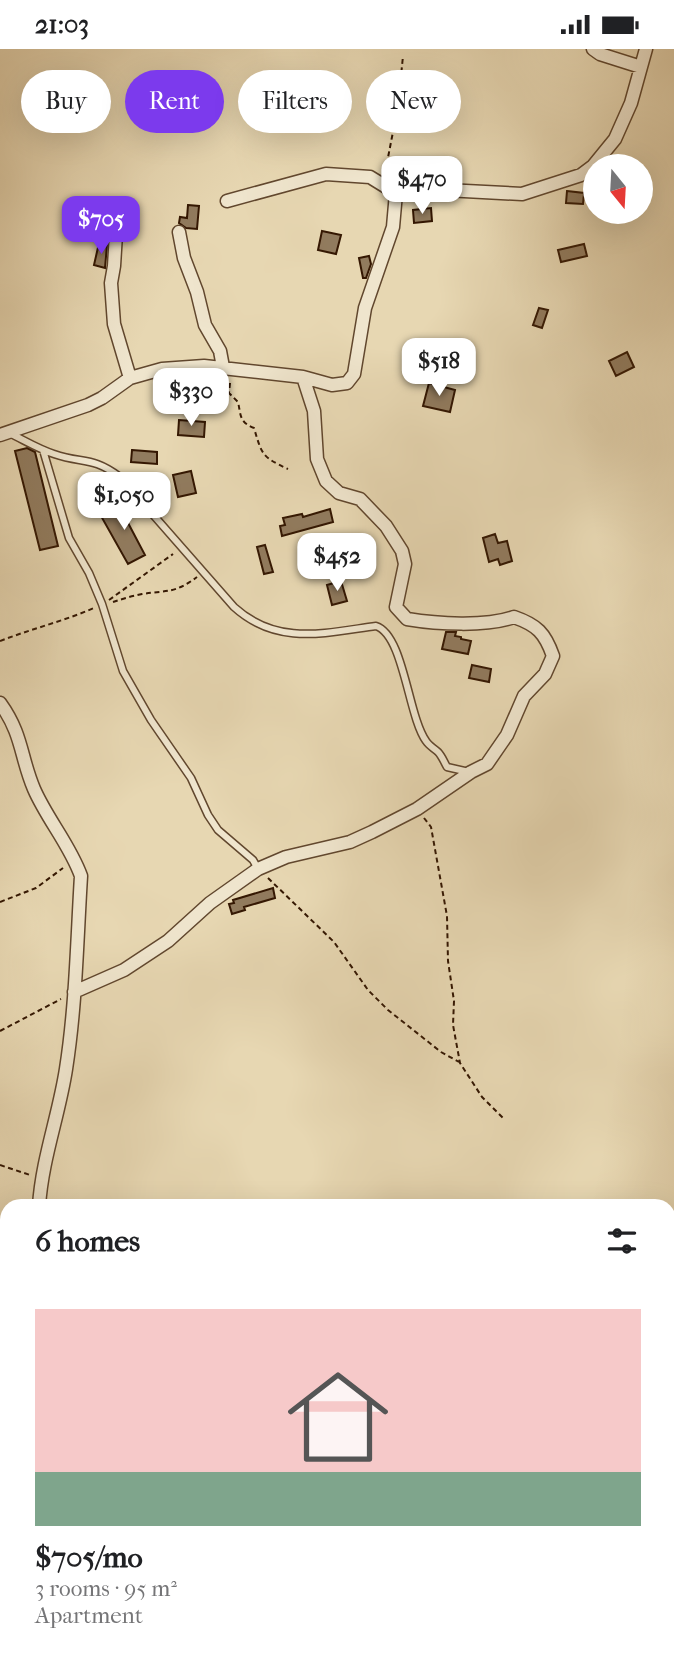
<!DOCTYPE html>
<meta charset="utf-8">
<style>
:root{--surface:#fff;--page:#f2f2f2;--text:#202124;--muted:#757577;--accent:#7c3aed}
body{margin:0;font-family:"IM FELL French Canon",serif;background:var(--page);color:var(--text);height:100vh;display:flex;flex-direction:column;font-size:26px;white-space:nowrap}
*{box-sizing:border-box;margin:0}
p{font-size:23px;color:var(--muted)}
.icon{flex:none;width:38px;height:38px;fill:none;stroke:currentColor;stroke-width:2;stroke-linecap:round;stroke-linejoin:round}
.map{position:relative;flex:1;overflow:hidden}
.drawer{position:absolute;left:0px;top:1150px;width:676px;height:471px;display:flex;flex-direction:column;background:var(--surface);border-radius:21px 21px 0 0;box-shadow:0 7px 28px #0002}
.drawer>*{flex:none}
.banner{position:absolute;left:21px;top:21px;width:634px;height:63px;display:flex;gap:14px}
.needle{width:46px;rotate:162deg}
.controls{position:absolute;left:583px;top:105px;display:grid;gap:14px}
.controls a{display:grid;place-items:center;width:70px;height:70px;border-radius:50%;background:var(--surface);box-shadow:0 7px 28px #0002;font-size:35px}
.price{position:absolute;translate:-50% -60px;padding:0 16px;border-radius:14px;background:#fff;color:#222;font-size:23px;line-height:46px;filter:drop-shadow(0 2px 4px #0008)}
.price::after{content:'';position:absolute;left:50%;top:42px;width:21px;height:16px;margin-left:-10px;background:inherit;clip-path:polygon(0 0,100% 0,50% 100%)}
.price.active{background:var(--accent);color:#fff}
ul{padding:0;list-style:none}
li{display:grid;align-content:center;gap:14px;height:371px;padding:0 35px}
li span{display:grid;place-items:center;height:217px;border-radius:0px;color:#555}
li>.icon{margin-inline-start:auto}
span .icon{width:126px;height:126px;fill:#fffc;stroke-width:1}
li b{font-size:30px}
h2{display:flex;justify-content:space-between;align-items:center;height:84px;padding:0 35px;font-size:30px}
.tag{padding:0 24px;border-radius:32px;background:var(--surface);box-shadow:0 7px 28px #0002;font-size:24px;line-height:63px}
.tag.active{background:var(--accent);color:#fff}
.status{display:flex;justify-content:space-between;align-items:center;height:49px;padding:0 35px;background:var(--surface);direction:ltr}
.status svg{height:19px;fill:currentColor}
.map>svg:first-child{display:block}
</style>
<div class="status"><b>21:03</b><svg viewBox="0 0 49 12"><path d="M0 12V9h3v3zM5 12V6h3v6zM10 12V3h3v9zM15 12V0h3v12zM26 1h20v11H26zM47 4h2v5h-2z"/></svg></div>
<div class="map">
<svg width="674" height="1620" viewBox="0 0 674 1620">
<rect width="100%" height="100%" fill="#e7d7b2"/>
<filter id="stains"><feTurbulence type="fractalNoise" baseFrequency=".00286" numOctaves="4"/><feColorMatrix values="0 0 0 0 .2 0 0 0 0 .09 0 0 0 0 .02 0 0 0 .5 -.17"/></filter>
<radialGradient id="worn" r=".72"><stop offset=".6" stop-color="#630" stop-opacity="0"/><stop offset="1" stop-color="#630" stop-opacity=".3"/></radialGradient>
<path fill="#917b5e" stroke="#341702" stroke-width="2" d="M159,34L168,37L163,48L170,51L165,62L151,56L153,50L144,46L148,37L156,41Z
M567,142L584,144L583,155L566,154Z
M188,156L199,157L197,180L186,179L179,174L180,168L187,169Z
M431,159L432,172L414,174L413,161Z
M322,182L341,186L336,205L318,201Z
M99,194L107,196L105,219L94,216Z
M584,195L587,207L561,213L558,201Z
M369,207L371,215L366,229H363L359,209Z
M539,259L548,261L542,279L533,276Z
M627,303L634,318L616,327L609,312Z
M429,334L455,341L450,363L423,357Z
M179,371L205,373L204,388L178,386Z
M27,399L35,403L58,497L40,501L15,402Z
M132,401L157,403V415L131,413Z
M191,422L196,444L178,448L173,426Z
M128,452L135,464L126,470L145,506L128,515L101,467Z
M330,460L333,473L282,487L280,477L285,476L283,469L302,465L303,468Z
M495,485L498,494L507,492L512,512L500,516L498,510L489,513L483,489Z
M265,496L273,523L264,525L257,498Z
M341,532L347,552L332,556L327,536Z
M446,583H456L455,587L461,588V590L471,592L468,605L442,600Z
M472,616L491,620L489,633L469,629Z
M273,839L275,849L244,858L245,861L232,865L229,855L234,854L233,851Z"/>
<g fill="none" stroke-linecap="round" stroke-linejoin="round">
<g stroke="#61472e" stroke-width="9">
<path id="lane" d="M9,384C24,391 38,400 54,405C83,415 92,407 120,428L234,558C277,597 324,584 376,577C404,586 408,667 426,692C429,697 434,699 438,703C442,707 444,713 447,718L469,723
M43,401L69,489L89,524L102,555L123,622L151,671L191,729L208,766L218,781L253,811L258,820"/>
</g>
<g stroke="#61472e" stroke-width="15">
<path id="street" d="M593,0L600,5L641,18
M227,152L326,125L370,128L396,144
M112,164L116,185L114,217L111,234L114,275L130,329
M179,183L184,209L197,243L205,276L220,302L223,318
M0,386L88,356L102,349L130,329L162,320L204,317L303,328L332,336L347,334L354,325L365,259L393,178L396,144L408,135L446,141L522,145L581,126L593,117L615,90L631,54L646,0
M0,654C23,686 20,707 34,740C47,770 70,796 81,827C77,891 76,956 66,1020C59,1066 42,1110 39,1157
M74,943L124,921L168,892L210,854L258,820L286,808L350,793L372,783L417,760L471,723L487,715L507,686L524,647L545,625L553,607C545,584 537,576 514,568C486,578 437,575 407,570L396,558L405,515L402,502L386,477L360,450L339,444L326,432L317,410L314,362L303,328
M0,1311L7,1299
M668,1317L674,1318
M0,1449L7,1448
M668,1586H674
M397,1618L422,1614"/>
</g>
<path stroke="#341702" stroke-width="2" stroke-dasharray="5 3.5" stroke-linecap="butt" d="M385,124L398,57L403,7
M230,334L229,344L238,353C241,366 239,373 254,379C262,406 262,408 288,420
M109,551L173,505
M113,553C122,550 132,547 142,545C167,541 174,545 197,528
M0,592C31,580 64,572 94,559
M424,769L431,778L447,867L448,912L454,952L453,976L460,1014L482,1048L505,1071
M268,829L334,893L368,941L388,961L441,1003L459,1013
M0,853L36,839L63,819
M0,982L61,950
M0,1116L30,1126
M668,1367L674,1371"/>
<use href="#lane" stroke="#efe5cd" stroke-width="6"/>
<use href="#street" stroke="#efe5cd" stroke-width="12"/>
</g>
<rect width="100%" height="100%" filter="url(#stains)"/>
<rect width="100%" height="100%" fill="url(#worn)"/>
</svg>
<div class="controls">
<a><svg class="needle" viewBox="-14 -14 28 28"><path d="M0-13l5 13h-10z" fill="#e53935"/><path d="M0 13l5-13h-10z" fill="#757577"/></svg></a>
</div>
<b class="price" style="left:422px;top:167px">$470</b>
<b class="price active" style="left:101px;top:207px">$705</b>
<b class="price" style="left:439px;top:349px">$518</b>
<b class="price" style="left:191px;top:379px">$330</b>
<b class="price" style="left:124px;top:483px">$1,050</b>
<b class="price" style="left:337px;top:544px">$452</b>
<div class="banner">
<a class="tag">Buy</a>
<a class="tag active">Rent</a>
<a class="tag">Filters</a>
<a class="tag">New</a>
</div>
<section class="drawer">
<h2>6 homes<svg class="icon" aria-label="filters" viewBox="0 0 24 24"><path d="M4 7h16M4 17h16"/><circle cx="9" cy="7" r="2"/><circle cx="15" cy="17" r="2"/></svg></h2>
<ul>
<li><span style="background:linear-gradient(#f6c9c9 75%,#7fa58c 0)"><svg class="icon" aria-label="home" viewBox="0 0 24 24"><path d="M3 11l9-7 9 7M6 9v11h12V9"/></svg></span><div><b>$705/mo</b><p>3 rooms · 95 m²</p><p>Apartment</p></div></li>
</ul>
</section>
</div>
